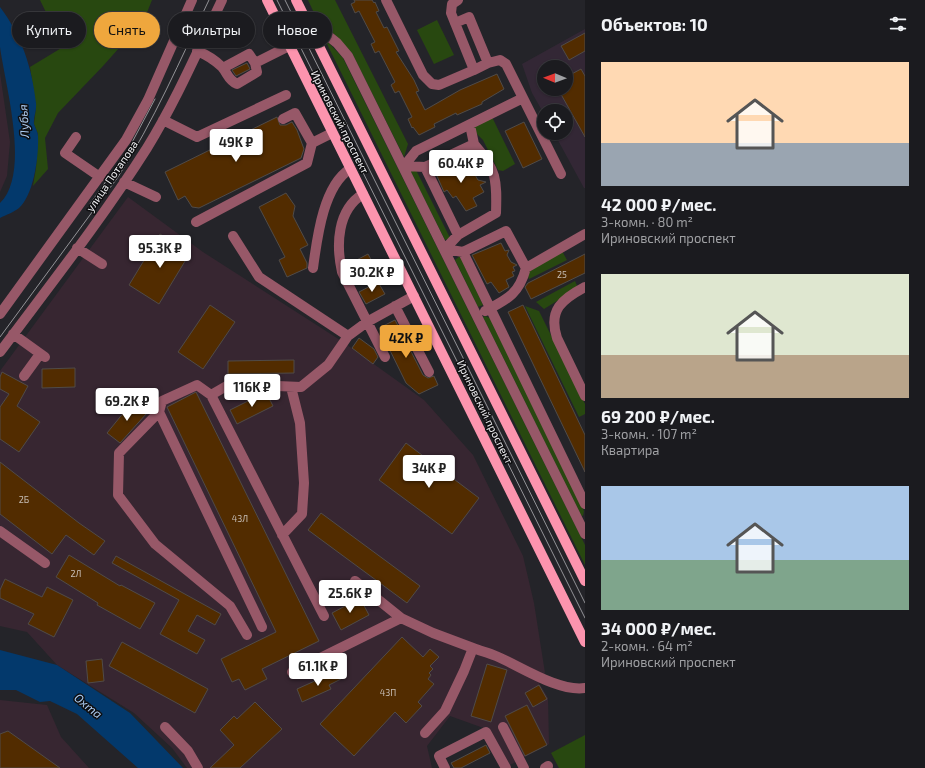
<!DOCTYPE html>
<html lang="ru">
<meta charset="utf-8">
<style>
:root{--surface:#1b1b1f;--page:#28282c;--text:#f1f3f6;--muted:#a0a1a4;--line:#39393d;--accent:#efa73d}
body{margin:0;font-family:"Exo 2",sans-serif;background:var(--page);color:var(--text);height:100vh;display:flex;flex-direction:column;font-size:15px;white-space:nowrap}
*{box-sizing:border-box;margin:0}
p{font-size:13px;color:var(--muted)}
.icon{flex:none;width:22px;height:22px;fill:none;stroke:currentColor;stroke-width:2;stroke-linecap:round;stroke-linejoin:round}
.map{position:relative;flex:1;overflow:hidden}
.drawer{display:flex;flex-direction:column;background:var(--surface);width:340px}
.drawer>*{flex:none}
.hud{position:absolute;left:12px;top:12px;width:380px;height:36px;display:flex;gap:8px}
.needle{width:26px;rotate:271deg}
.buttons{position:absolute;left:537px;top:60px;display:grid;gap:8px}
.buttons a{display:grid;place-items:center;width:36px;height:36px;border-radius:50%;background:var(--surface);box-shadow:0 1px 3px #0004,0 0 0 1px var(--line);font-size:20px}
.price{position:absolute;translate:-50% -34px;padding:0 9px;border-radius:4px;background:#fff;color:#222;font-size:13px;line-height:26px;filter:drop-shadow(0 1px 2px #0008)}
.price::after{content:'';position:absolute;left:50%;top:24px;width:12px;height:9px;margin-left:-6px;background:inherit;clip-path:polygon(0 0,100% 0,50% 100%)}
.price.current{background:var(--accent);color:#111}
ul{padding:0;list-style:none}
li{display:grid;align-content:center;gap:8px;height:212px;padding:0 16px}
li span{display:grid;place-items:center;height:124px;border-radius:0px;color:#555}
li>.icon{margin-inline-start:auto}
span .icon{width:72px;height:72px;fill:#fffc;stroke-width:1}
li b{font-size:17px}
h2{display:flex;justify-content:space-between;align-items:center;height:48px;padding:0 16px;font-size:17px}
.chip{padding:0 14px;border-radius:18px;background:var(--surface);box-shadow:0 1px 3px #0004,0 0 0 1px var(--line);font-size:14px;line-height:36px}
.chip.current{background:var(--accent);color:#111}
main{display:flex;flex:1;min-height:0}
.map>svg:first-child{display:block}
</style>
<main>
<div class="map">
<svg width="585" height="768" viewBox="0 0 585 768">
<rect width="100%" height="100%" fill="#242429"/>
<path fill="#372631" d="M0,73L10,142L7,176L0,192Z
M128,197L203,252L343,342L424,400L473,455L523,556L534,603L545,673L539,683L548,698L549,744L508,766L489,730L450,716L427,746L432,768H187L172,748L134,713L57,665L27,632L0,626V371Z
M0,700L47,705L61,737L89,768H0Z"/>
<path fill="#332735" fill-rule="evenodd" d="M585,29V188H584L554,133H566V111H544V114L532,93L522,64ZM544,67H566V89H544Z"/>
<path fill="#284810" d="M40,0H152L144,20L103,66L58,113L45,138L48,169L33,186L36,168L38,134L34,124L36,107L30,67L63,47Z
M308,0H335L408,144L404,157L352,53L314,13Z
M437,20L454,55L434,64L417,30Z
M326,42H328L343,58L585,545V565Z
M492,117L515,164L503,171L498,170L483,140L477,134L474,126Z
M410,170H416L450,238L445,240Z
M562,251L567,260L529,279L527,273Z
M460,256L483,305L478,307L455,260Z
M575,281L578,288L544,309L536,302Z
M525,306L539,311L585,404V414L579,417Z
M485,316L490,318L584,511L583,516L581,515L483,317Z
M585,735V768H559L551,753Z"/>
<path fill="#03396c" d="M0,7C22,36 32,68 36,103C37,110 33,118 34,124C35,128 38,132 38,136C39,155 34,195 19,208C14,212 6,215 0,218V203C31,173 5,85 0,47C0,34 0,20 0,7Z
M0,650L57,665L130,713L183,768H138L77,714L50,701L40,702L16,690H0Z"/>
<path fill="#522c00" stroke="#504b48" d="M354,0H372L374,3L375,2L379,11L376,12L384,28L387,27L399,51L396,52L414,80L419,91L416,92L425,110L460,90L497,74L504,89L482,102V104L457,115L456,113L434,124L435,127L419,135L413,127L412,128L408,119L412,117L399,91L395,93L391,85L395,82L379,51L375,53L371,44L375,42L359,11L355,13L351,4L355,2Z
M585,33V51L569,60L561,46Z
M247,63L250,69L236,76L232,70Z
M581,69L585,76V137L558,89H566V77Z
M277,117L280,125H286L292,122L297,130L304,149L301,158L199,208L192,207L185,196L178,200L165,172Z
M524,122L542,159L523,168L505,131Z
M468,161L472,169L477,167L474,173L478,180L486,182L480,185L484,192L473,198L477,206L466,211L456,196L453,198L447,190L444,192L437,176L440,169L447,165L449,169Z
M286,193L295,206L293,216L308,245L300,249L307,263V268L287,277L279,260L285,257L259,207Z
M160,234L190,253L159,304L129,285Z
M501,243L505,251L509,250L507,255L511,262L517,265L513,267L515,271L512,272L514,276L506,280L509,287L499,293L491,282L487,284L472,255Z
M368,254L374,265L352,277L347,265Z
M585,254V273L531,299L525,287L528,283Z
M378,282L385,294L366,304L359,292Z
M210,305L235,322L203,369L178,352Z
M523,305L585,435V472L508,312Z
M395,320L423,375L428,378L434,376L438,385L419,394L406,383L379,328Z
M359,338L374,349L378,357L373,364L352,348Z
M294,360V373L228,374V361Z
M75,368V387L42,388V369Z
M2,372L28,386L17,406L40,422L19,452L0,439V407L9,394L0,389V377Z
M196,392L319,641L262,669L267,679L245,690L239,679L232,682L221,659L276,632L167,407Z
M266,392L273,406L237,424L230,410Z
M133,401L147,413L120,443L107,433Z
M406,443L479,498L452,534L379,480Z
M0,462L79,523L105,541L94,555L66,535L52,554L0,514Z
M321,513L420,586L407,603L308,530Z
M69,555L120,586L121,585L155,603L140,629L97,605L98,603L56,577Z
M116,556L221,614L215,625L197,615L188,631L205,640L197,654L160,634L179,600L112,563Z
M5,579L42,597L47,587L73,600L54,637L28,624L34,614L0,598V590Z
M360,598L369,615L341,630L332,613Z
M402,637L423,657L430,649L439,657L430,666L433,669L429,673L431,675L428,679L434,684L418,702L422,706L406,723L395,712L354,756L320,724Z
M122,642L208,689L195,713L109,666Z
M102,659L104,681L88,683L86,661Z
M487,664L507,670L491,722L471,716Z
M337,671L341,679L329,685L331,689L302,702L297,689Z
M539,685L547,699L533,707L525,693Z
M255,702L282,729L240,768H210L234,745L220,730L234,716L237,719Z
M527,705L547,745L525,756L505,716Z
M8,731L60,768H0V734Z
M486,745L490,753L461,768H454L451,763Z"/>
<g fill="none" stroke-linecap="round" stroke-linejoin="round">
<path stroke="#975868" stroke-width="10" d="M386,0L423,75L432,84L439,85L474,70
M306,18L337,43L348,56L585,534
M455,23L469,17L488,63
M197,51C207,55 215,60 222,67C228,74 228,80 237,84L257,72L255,63L249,54L223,68
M255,63L289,46
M523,98L561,174
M283,119L295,113L312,143
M163,120L197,137L286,95
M470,125L474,144
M76,137L65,153L100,177
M404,166L416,151L523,98L506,64L500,60L488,63L474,70L451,13L452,4L458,0
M404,166L425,167
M124,182L156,197
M363,194C337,210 336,245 342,272L385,357
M196,222L307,163L312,143L332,133
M233,236L259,277L348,336
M77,248L102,264
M445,249L458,235L496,213C497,180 497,170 474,144L425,167L458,235
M445,249L463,252L506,231L526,268C519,294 508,299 485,311
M463,252L585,504
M313,268C317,239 323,186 350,169
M526,268L585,234
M585,287C562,299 548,310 557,338L585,396
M395,306L429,372
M0,314L126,140L148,100L192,0
M13,334L45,357
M0,352C50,285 102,219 147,148C176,101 198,50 222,0
M24,376L40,354
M159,412L162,401L197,385L211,395
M0,531L45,563
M282,535L302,514L304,483L300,423L291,387
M355,581L401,618L433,633L473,648
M324,616L211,395L230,384L301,387L328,365L348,336L367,322L414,296
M247,635L230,606L155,544L118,495L119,453L159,412L262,627
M292,672L401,618
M165,727L188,751L198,768
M503,727L524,768
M425,733L445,711L464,671L473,648C481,651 489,653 496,656C520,666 558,692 585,688
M445,768L439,756L486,732L506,768
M545,768L548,766"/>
<path stroke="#fc94ae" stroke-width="10" d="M267,0L585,642
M296,0L585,581"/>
<path stroke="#939397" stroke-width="1" d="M277,0L585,618
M285,0L585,603
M90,204L128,150L155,99
M0,337L118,177C154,121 180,60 209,0"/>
</g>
<g text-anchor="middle" stroke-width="3" stroke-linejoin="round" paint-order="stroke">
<g font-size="9" fill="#c7beb5">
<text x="562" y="278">25</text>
<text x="24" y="503">2Б</text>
<text x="240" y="522">43Л</text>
<text x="76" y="577">2Л</text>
<text x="388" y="696">43П</text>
</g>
<g font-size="11" fill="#eeeef1" stroke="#0e0e10">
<text transform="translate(340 122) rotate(63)" y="4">Ириновский проспект</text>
<text transform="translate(112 176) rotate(-56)" y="4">улица Потапова</text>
<text transform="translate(485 412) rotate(64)" y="4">Ириновский проспект</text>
</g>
<g font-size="12" font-style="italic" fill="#acccf2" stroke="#0e0e10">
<text transform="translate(24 121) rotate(-93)" y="4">Лубья</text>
<text transform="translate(88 706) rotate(39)" y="4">Охта</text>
</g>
</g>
</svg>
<div class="buttons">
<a><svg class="needle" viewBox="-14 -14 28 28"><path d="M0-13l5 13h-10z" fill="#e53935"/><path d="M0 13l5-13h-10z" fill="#a0a1a4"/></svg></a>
<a><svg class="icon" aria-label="locate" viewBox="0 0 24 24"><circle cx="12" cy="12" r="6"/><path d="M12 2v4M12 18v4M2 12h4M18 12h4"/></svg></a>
</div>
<b class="price" style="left:236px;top:163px">49K ₽</b>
<b class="price" style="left:461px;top:184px">60.4K ₽</b>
<b class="price" style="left:160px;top:269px">95.3K ₽</b>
<b class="price" style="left:372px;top:293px">30.2K ₽</b>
<b class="price current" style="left:406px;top:359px">42K ₽</b>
<b class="price" style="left:252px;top:408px">116K ₽</b>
<b class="price" style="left:127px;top:422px">69.2K ₽</b>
<b class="price" style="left:429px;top:489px">34K ₽</b>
<b class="price" style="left:350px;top:614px">25.6K ₽</b>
<b class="price" style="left:318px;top:687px">61.1K ₽</b>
<div class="hud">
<a class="chip">Купить</a>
<a class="chip current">Снять</a>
<a class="chip">Фильтры</a>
<a class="chip">Новое</a>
</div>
</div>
<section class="drawer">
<h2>Объектов: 10<svg class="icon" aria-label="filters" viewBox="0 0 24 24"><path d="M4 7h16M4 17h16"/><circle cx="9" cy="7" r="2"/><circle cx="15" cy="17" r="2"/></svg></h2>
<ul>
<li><span style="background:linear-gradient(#ffd9b3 65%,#9aa5b1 0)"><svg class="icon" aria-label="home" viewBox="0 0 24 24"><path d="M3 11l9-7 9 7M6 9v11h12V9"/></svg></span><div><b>42 000 ₽/мес.</b><p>3-комн. · 80 m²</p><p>Ириновский проспект</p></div></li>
<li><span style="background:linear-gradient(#dfe7d0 65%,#b9a48a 0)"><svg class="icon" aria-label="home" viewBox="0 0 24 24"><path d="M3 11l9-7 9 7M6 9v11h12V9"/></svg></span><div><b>69 200 ₽/мес.</b><p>3-комн. · 107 m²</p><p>Квартира</p></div></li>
<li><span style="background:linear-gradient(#a9c7e8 60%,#7fa58c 0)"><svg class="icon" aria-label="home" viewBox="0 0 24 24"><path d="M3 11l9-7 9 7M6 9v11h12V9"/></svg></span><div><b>34 000 ₽/мес.</b><p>2-комн. · 64 m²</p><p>Ириновский проспект</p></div></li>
</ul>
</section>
</main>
